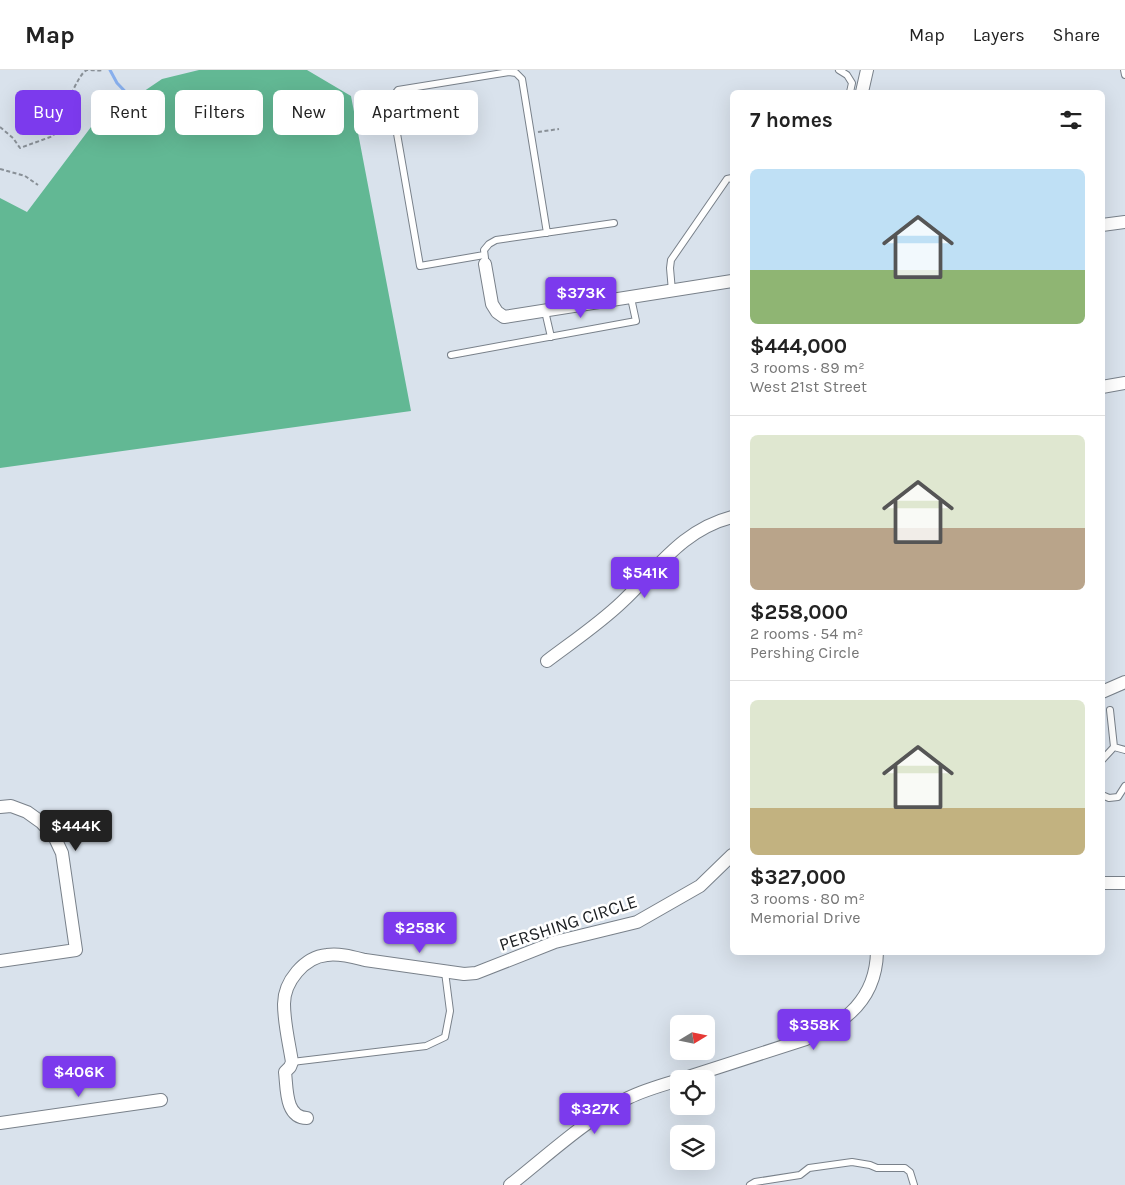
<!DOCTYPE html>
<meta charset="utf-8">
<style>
:root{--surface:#fff;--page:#f6f6f6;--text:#222;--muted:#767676;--line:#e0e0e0;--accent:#7c3aed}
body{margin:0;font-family:Karla,sans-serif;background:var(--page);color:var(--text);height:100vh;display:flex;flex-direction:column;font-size:19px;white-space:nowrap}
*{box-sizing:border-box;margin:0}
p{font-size:16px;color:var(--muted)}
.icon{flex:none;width:28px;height:28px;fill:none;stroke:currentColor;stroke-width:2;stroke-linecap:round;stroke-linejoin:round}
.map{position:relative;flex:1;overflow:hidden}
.panel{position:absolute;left:730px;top:20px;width:375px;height:865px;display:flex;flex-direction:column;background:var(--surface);border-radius:8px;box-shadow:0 5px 20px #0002}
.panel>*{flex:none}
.top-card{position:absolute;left:15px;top:20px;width:475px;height:45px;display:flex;gap:10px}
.needle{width:32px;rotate:80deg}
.controls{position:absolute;left:670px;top:945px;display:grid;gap:10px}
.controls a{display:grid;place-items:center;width:45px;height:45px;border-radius:8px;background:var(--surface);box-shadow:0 5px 20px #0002;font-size:25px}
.price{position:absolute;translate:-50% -42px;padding:0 11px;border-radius:5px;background:var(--accent);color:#fff;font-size:16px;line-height:32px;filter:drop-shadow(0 1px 2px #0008)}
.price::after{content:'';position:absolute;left:50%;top:30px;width:15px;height:11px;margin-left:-8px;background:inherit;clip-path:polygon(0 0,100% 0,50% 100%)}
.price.current{background:#222;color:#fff}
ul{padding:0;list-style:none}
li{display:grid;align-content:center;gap:10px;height:265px;padding:0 20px}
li+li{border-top:1px solid var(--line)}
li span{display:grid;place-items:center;height:155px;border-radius:8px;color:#555}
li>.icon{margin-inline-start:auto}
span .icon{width:90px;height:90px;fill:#fffc;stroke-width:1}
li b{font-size:21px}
h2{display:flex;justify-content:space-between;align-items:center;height:60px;padding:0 20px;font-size:21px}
.pill{padding:0 18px;border-radius:8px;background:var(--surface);box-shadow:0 5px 20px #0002;font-size:18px;line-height:45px}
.pill.current{background:var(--accent);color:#fff}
header{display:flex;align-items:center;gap:30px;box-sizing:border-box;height:70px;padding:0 25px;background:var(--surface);border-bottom:1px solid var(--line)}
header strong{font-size:24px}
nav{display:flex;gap:28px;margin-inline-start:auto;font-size:18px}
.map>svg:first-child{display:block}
</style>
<header>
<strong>Map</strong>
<nav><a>Map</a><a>Layers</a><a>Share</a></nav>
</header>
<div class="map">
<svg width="1125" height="1115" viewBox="0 0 1125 1115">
<rect width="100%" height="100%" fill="#d9e2ec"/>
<path fill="#62b894" d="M199,0H307L351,26L411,341L0,398V128L27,142L91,57L162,9Z"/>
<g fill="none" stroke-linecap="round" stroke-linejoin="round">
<path stroke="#88afed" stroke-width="3" d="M110,0L117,13L139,36"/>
<g stroke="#79818a" stroke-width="8">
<path id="service" d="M839,0L847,5L852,13L850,22
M1124,0L1125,5
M484,185L420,196L391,29L398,20L509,2L516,3L522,9L547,163
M485,188L484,180L489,174L496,170L614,153
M672,221L670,198L671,190L727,109L732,108
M545,241L551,267
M451,285L636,251L631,228
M1110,640L1114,677
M1102,690L1114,677L1125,680
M1102,725L1109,728L1118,727L1125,716
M292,992L426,976L445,967L450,941L445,902
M750,1115L755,1112L800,1105L809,1098L852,1092L870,1095L877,1098H905L910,1102L914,1115"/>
</g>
<g stroke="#79818a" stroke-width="14">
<path id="minor" d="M862,22L867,0
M1102,155L1125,152
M485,194L492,234L497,242L504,247L732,211
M1102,317L1125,313
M547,591C572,572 599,554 622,532C658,498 682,460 732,447
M1102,622L1125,612
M0,737L11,736L27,742L41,752L54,766L62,783L76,880L0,891
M1102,813H1125
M682,1009L806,969C845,954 876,929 877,882
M307,1048C285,1048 287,1018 285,1002L290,997L292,992C289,973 284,953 284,934C284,912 304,887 327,885C339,883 353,887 365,890L464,904L476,903L555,872L637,852L700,816L732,785
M0,1053L161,1030
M510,1115C548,1085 585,1050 628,1028C644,1020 662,1015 679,1010"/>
</g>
<path stroke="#899097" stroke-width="2" stroke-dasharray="4 2.5" stroke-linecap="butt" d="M0,57L13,68L20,78L53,66C59,55 77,3 87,0C92,0 98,1 103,0
M538,62L559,59
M0,99L25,106L38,115"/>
<use href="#service" stroke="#fff" stroke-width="6"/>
<use href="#minor" stroke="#fff" stroke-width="12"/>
</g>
<g text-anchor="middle" stroke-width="5" stroke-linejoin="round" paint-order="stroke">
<g font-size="18" fill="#1a1d20" stroke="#fff">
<text transform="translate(568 853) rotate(-18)" y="6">PERSHING CIRCLE</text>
</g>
</g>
</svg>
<div class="controls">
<a><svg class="needle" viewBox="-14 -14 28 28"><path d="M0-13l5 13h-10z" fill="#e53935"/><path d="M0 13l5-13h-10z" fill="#767676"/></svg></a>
<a><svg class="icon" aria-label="locate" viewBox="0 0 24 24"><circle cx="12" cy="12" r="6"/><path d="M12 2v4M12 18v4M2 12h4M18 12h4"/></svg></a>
<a><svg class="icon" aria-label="layers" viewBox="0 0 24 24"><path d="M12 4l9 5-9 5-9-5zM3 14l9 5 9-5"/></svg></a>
</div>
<b class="price" style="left:581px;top:249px">$373K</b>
<b class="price" style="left:645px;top:529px">$541K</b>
<b class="price current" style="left:76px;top:782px">$444K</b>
<b class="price" style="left:420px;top:884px">$258K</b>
<b class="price" style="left:814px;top:981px">$358K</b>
<b class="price" style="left:79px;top:1028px">$406K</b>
<b class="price" style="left:595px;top:1065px">$327K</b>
<div class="top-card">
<a class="pill current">Buy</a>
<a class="pill">Rent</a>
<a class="pill">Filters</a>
<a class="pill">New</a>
<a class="pill">Apartment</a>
</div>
<section class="panel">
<h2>7 homes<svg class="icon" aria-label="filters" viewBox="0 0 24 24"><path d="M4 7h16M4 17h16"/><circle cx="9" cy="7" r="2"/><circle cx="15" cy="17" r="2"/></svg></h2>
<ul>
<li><span style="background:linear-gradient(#bfe0f5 65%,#8fb573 0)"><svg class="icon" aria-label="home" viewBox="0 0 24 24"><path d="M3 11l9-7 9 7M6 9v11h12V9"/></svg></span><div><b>$444,000</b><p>3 rooms · 89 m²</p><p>West 21st Street</p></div></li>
<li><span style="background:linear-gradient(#dfe7d0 60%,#b9a48a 0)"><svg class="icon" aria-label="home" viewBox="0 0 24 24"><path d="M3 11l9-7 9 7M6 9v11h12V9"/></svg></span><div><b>$258,000</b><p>2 rooms · 54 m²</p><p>Pershing Circle</p></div></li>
<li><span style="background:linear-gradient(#dfe7d0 70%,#c2b280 0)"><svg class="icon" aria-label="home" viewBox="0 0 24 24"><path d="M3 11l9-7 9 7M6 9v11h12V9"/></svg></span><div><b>$327,000</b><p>3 rooms · 80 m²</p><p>Memorial Drive</p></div></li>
</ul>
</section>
</div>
